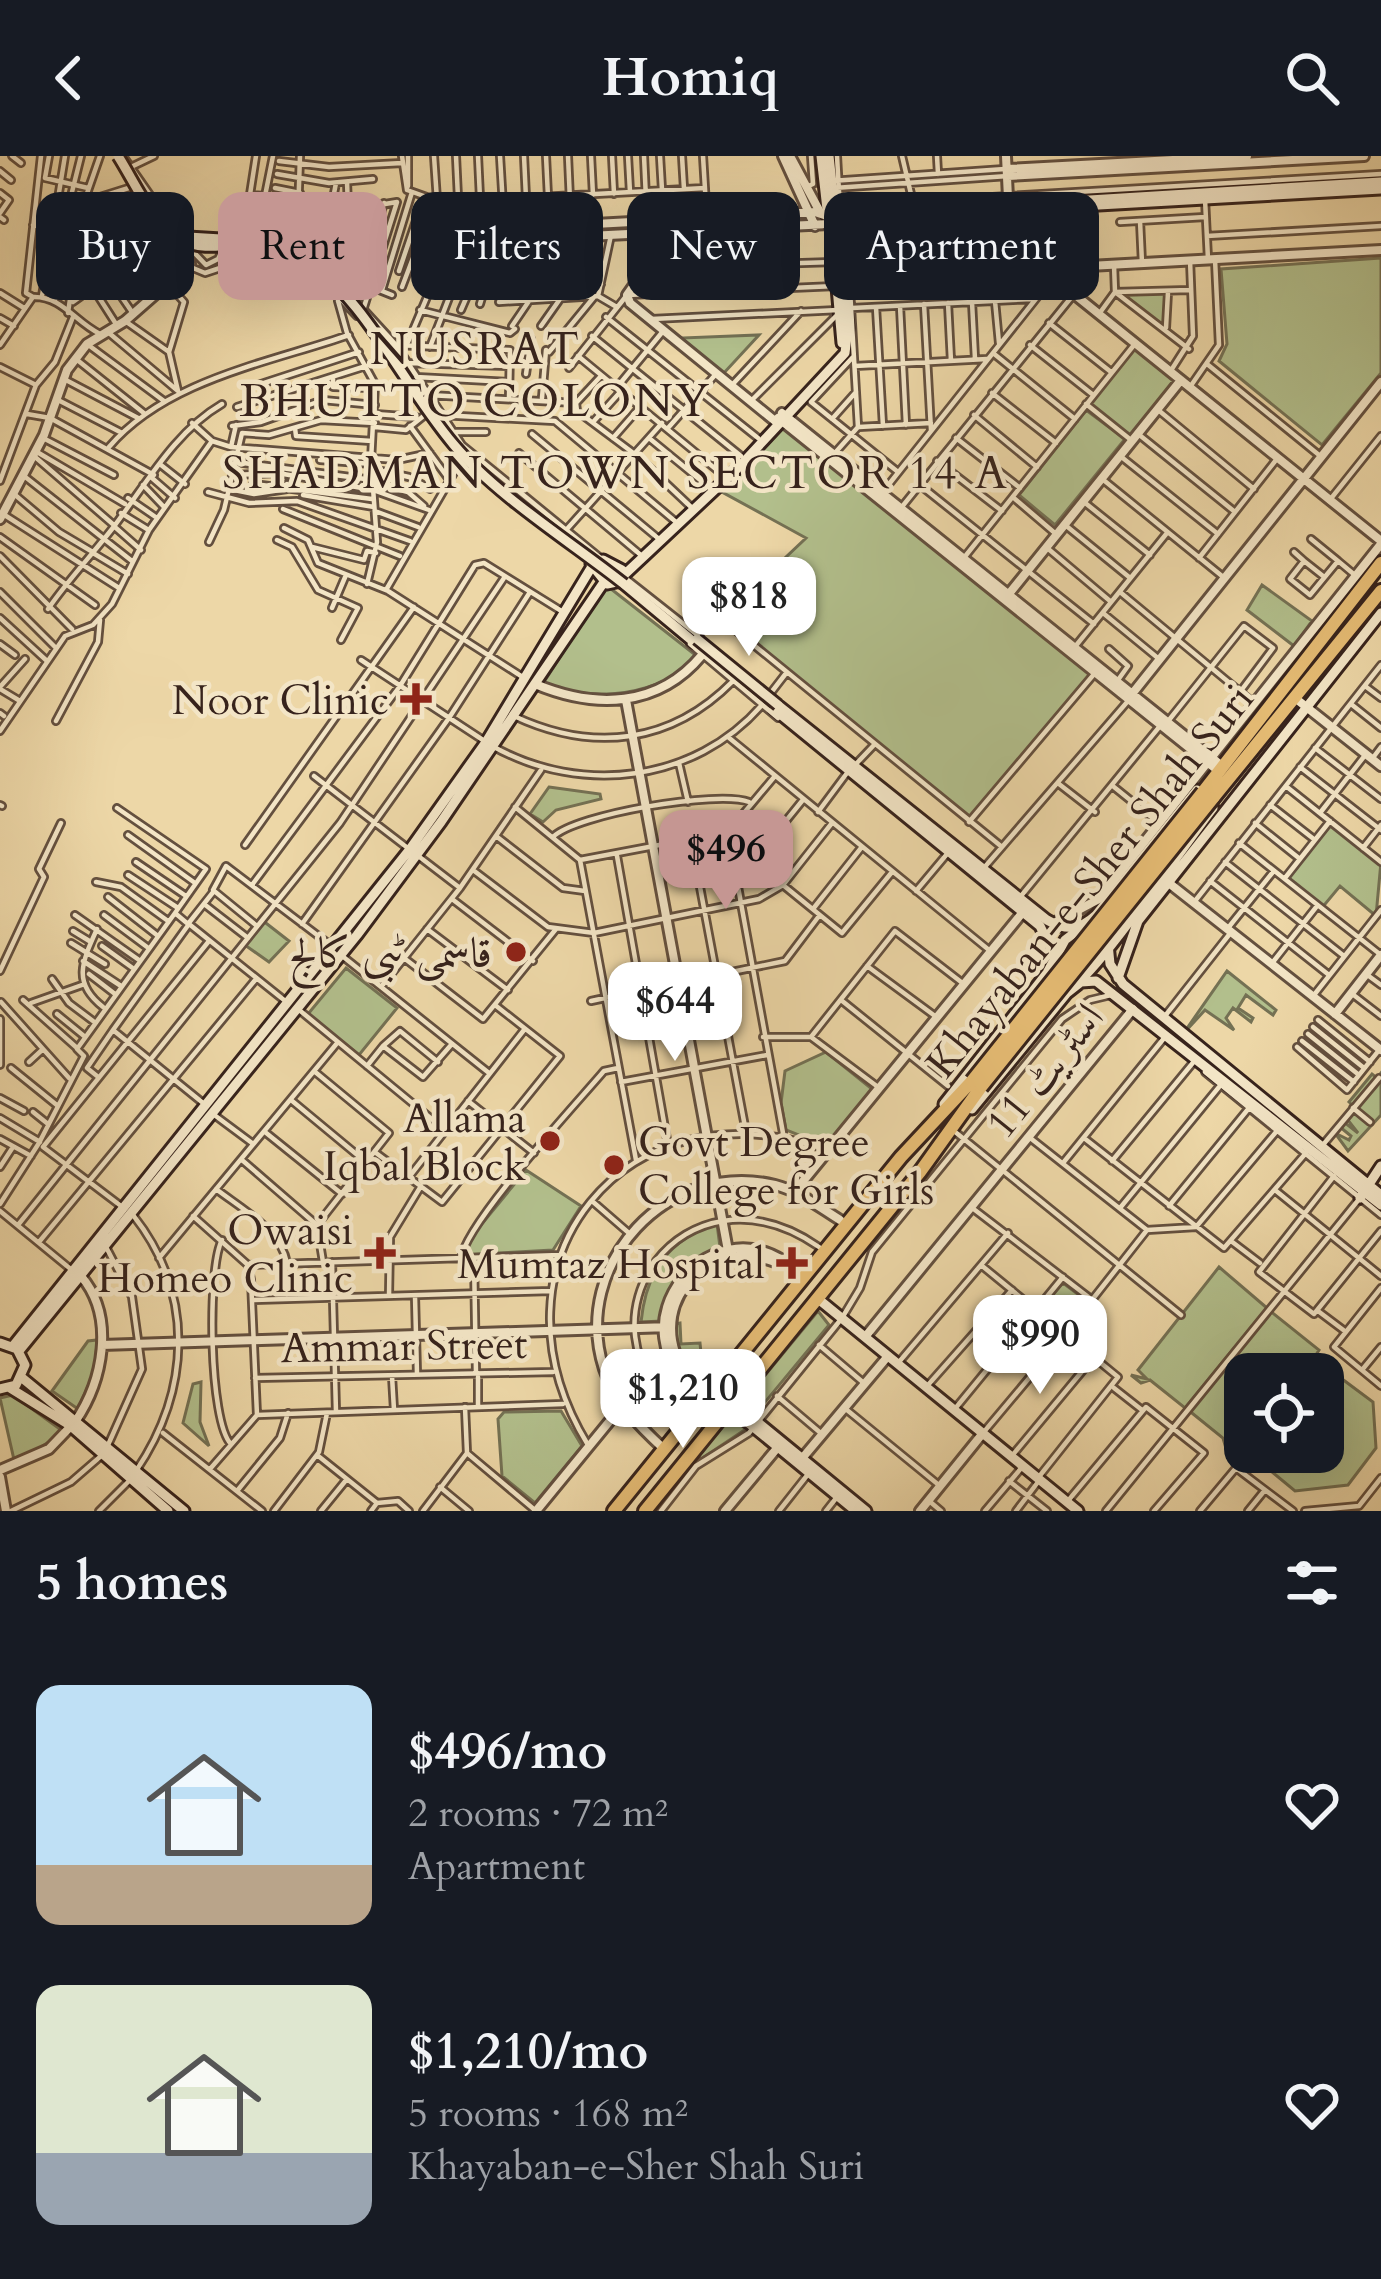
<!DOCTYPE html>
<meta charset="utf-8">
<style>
:root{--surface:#171b24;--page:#242831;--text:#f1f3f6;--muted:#9ea1a6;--accent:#c59692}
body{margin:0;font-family:Cardo,Amiri,serif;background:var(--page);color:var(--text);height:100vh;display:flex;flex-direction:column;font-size:45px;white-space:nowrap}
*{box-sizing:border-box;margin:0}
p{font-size:39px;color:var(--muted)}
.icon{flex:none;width:66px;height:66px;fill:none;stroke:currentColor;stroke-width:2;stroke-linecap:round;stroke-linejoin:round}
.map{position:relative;height:1355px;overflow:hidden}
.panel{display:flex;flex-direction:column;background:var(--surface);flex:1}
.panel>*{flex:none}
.guide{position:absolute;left:36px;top:36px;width:1311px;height:108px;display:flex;gap:24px}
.buttons{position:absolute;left:1224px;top:1197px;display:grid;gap:24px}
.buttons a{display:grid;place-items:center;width:120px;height:120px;border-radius:24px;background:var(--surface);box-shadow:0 12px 48px #0002;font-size:60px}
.price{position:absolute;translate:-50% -102px;padding:0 27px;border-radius:24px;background:#fff;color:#222;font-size:39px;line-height:78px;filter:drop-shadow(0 3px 6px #0008)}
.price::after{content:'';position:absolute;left:50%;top:72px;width:36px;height:27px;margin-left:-18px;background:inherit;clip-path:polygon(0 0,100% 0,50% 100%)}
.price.on{background:var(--accent);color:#111}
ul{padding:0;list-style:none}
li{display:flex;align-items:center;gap:36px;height:300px;padding:0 36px}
li span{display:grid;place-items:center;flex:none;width:336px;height:240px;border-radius:24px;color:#555}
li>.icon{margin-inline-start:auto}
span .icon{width:144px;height:144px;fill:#fffc;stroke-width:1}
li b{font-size:51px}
h2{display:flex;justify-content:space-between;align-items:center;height:144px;padding:0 36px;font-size:51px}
.tag{padding:0 42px;border-radius:24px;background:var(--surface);box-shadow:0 12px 48px #0002;font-size:42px;line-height:108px}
.tag.on{background:var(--accent);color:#111}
header{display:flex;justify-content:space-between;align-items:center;height:156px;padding:0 36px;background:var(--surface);font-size:54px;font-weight:700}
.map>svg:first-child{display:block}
</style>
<header><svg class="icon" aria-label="back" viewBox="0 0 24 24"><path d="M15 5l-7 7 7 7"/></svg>Homiq<svg class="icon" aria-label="search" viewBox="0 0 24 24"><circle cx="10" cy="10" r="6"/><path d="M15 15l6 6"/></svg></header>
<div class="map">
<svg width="1381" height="1355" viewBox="0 0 1381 1355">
<rect width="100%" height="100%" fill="#edd7a7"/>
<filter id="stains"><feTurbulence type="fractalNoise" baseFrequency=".00167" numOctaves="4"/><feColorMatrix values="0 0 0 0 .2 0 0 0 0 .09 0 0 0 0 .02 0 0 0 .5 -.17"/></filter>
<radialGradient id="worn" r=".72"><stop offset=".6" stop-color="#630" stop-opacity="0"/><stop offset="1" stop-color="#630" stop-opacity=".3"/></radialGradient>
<path fill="#b2bf8c" stroke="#747154" stroke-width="3" d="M1381,102V217L1322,289L1219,205L1227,188L1221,113Z
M1115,136H1168L1166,176Z
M759,179L723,218L681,182Z
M1134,189L1181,224L1131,284L1086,248Z
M1086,254L1125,283L1055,369L1019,339Z
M791,264L1099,512L969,666L728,468L727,457L806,382L722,336Z
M606,429L698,501C659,540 593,548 544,526Z
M1262,429L1312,465L1294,490L1247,454Z
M549,631L600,638L601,643L556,654L543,666L530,658Z
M1330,665L1381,706L1376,760L1340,730L1321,753L1284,723Z
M262,764L289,785L269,806L242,787Z
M346,812L397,852L359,899L308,858Z
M1227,815L1276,854L1273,859L1246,839L1238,852L1253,862L1251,866L1233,852L1226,862L1234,874L1205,854L1183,878Z
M826,896L872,933L826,990L786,974L781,947L785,915Z
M1381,917V959L1348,995L1335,977L1349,984L1351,980L1340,971L1344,966L1358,977L1347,963L1353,954L1370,966L1349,946L1372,918L1377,922Z
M526,1014L581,1050L553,1094L464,1099L467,1086Z
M717,1068L720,1091C686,1105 665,1129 662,1165L641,1166C646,1116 668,1083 717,1068Z
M1219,1111L1267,1152L1185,1252L1150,1224L1141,1227L1131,1219L1147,1223L1138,1214Z
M1063,1127L1087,1145L1088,1191L1041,1151Z
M1269,1154L1319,1194L1314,1202L1373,1246L1376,1292L1348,1329L1295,1335L1248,1296H1323V1218H1245V1285L1229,1288L1227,1296L1223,1282L1187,1253L1229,1209Z
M818,1155L829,1169L756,1257L743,1246Z
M680,1167L681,1188L700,1187L701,1197L716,1196L700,1220C682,1204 676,1191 675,1168Z
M97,1184L95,1214L78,1253L52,1235L88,1185Z
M201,1226L200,1266L209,1290L183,1267L193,1228Z
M13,1239L64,1276L15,1308L0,1242Z
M561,1255L582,1290L535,1347L502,1320L498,1263L504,1256Z
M730,1261L746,1273L701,1303L698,1300Z"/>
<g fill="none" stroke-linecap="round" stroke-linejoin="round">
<g stroke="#64503f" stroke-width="10">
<path id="minor" d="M12,0L21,7
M49,0L45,22L88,32
M123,0L164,59
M402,0L407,34
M434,0L437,44
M456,0L458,42
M478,0L480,42
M500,0L505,83
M524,0L526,42
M546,0L548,41
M568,0L571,67
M591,0L593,39
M612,0L614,38
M628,0L630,36
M644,0L646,43
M660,0L664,68
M682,0L684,33
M703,0L707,66
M837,0L840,53
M902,0L915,55
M937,0L938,18
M279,5L329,11L402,7
M131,11L154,0
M0,15L11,24
M277,18L329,27L373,23
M831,25L1005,13
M408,30V0
M806,31L813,28L811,0
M275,32L300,37
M834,32L1008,20
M407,34L435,44L502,41
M0,37L9,44L0,57
M252,39L265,40L273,0
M503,43L705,32
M1205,43L1208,103
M84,46L135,30
M838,50L1381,18
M298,58L300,0
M250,59L325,58L397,46L364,151
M0,61L4,64
M1140,65L1142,107
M1120,66L1205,61
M33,69L80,78
M81,71L144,50
M244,77L256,0
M611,79L598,140L615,150
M168,80L193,112L205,117L220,112L237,83H254
M1207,80L1381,70
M186,88L206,109L218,103L231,78L272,83
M79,89L157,66
M139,98L163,133
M322,100L336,27
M337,102L348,51L347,26
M124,109L147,144
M1114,109L1115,136L1189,193
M76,110L156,83
M311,112L357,160
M646,112L834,106
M399,115L424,41
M108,121L132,156
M348,125L364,51
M168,128L184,146L169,196L178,235
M496,129L601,128
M372,131L392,139
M402,131L435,44
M93,132L116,168
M382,134L412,36
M0,137L24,152
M42,140L65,0
M33,141L26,137L41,0
M353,142L396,189L462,289L603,404
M55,144L66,60L81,0
M355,144L384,47
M338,145L347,177L375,228L371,305L377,386L367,428
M995,145L999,187
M73,146L164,81
M499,146L598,140
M972,146L975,203
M948,147L951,205
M480,148L490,115
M924,148L931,274
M900,150L906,269
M876,151L883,270
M852,152L1032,143
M420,154L510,177L515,173
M461,154L484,101
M68,157L84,46L100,0
M1099,158L1115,136L1190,134
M606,161L758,282
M0,162L14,170
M652,163L838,154
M125,165L169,196
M1049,167L1111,216
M512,170L529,145
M541,170L560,143
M1166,172L1168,136
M109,177L178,235
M592,180L741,300
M408,186L462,58
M87,188L164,245
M0,189L33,141C62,140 75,166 100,178
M396,189L510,194L509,241
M1030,189L1092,238
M430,191L476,72L485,74
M549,196L594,141
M993,197L1075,263
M578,200L723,319
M853,201L811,246L898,316
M76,203L145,258
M407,207L509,210
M1207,208L1319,299
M855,210L987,203
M0,211L36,229
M569,212L627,139L836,130
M1170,216L1193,180L1190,104
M526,218L531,183
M333,221V231L375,232
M416,221L509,226
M64,223L138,262
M258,229L359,196
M732,229L801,155
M618,230L664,174
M1190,231L1219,189L1215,103
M992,237L1056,287
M428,239L576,247L577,255L636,299L691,351
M542,242L546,194
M58,244L122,277
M751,245L836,160
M576,247L601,220
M1086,248L1131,284
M237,251L366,210
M1157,253L1254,333
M27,258L50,262L154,319
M375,258L416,261
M440,259L555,265L676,366
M974,259L1037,311
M832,263L856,236
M594,265L622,234
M192,267L212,285L231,291L397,304L430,297
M232,270L261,266L323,244L375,249
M410,270L448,322
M375,271L406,274L426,258
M859,271L931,267
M295,272L296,280L372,285
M668,272L716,218
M452,276H486
M1137,277L1235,356
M532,278L659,383
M613,282L641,250
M649,282L710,332
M956,282L1020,332
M45,283L114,319
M109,291C166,224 268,207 349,179
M231,291L236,269
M37,296L125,348
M519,297L642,400
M834,298L858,271L847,82L838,83
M1119,299L1218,378
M34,300L115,370
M320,304L372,308
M937,305L1002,355
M236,306L373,324
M161,309L185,328
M372,313L409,321L430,333
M233,319L278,317L373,334L429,354
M24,320L132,405
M152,322L175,342
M1101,322L1222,420
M0,325L36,229L55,206L73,161
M373,327L408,336L424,350
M253,328L372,343
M143,329L164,351
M920,329L1094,468
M229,333L254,338L287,333V328
M208,336L249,347L297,345L410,385
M882,337L1039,139L1035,52
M14,338L59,376L91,395
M303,339L374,351
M128,342L157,362
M1015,343L1056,378
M1329,345L1381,280
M1084,346L1150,399
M901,352L1074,138
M283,353L400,400
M375,355L418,371
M121,357L147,373
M3,358L119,432
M1064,368L1129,421
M116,372L141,394
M284,372L308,384L318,407L388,435L521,520
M567,373L662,267
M0,381L95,449
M1311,383L1338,405
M277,384L292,391L318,434L358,452L341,484
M209,386L224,354L242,277L269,279L321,264L375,267
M312,391L364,404L367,395L376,397
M1046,391L1110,445
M1294,396L1304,405L1290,423L1310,439L1338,405L1356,420
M93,397L128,418
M0,400L72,473
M1199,402L1276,304
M963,403L1134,189
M1304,405L1323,420
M624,421L700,481
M386,434L462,303
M0,436L55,491
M1120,436L1255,548
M332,452L346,419
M48,453C68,424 91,400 112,373C145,330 174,276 222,248
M1103,457L1159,503
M0,462L47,505
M728,468L1002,691
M0,488L15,499
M690,488L778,562
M1074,492L1167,377
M1109,493L1128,510L1118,524
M361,504L486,586
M1365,530L1381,542
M0,531L25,503
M0,533L20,545
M770,538L787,516
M1351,548L1381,572
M0,557L4,560
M514,560C593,597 671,588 733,525
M1169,564L1244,470L1273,492L1240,536
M56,565L98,486L100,464
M0,575L65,480L93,469L112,448L149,374L212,285
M728,581L989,794
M494,591C581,639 694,627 762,549
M1315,592L1381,643
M1372,603L1381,591
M679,607L688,646
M855,609L874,589
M1300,611L1381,674
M314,620L409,693
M1059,628L1095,656
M1114,631L1160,668
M1287,631L1381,706
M0,649L2,650
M1270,649L1315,684
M515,651L580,704L728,676L775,620
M117,652L206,713L175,757
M818,656L847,617
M1320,657L1366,598
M969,666L1095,517
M1255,667L1300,703
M728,676L783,977
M128,679L195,727
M496,680L563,732L585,735
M553,681C576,658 719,634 749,646
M691,683L746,976
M1239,687L1381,799
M245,689L414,451
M1363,692L1381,669
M417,699L460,732
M617,700L668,989
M580,704L636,1004
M136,706L186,740
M1225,706L1344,800
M735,713L760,697L802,645
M983,713L1128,545
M473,714L548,771L594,777L759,743L783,729L832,667
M128,719L178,752
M1285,722L1330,665
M1210,725L1329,819
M96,726L121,731L168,765
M252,729L400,530L475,409L484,407L563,456
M783,729L842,777L892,716
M916,735L947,698
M1021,740L1160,570
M108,741L158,780
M452,743L533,805
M1195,745L1381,509
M204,748L248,782
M813,753L861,692
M75,759L139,804
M104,759L147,791
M188,768L214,735
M302,768L449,562L530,436
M257,770L213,734L226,710L329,788
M1228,772L1273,716
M97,773C82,806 72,827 103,851
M427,773L508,834
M73,775L91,786
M71,787L105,808
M102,790L134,813
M341,799L489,917
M404,802L483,863L556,773
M83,805L121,830
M1273,806L1317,750
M867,810L935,860
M0,815L44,721L39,713L61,667
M89,818L115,838
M1366,818L1381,829
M717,819L785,805L819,760
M52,823L69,847L93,865
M381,831L460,732L541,614
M1351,837L1381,860
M1314,839L1381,754
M23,844L77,892
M841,844L948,930
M591,845L642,834
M1,846L69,922
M31,847L82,829
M298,853L445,974
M645,853L720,837
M57,858L84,880
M1165,860L1232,775
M0,863V909
M1318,864L1370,906
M1313,871L1364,912
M1308,878L1359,919
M763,881H811L878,931
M811,881L895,775L965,829
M1302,885L1354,926
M383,890L400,875L438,906
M1297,891L1347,934L1380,893
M29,906L42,894
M367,910L383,890L423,921L451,889
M11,912L58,950
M314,915L389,977L317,1069
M1205,916L1381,1059
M97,920L87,912L113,874
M621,926L767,899
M0,942L24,955
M291,944L367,1007
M468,945L534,997
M203,947L113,874L189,768L284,844
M1353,952L1370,966
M33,956L48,968
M213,958L252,987
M0,962L40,986
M954,975L1181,1159
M265,976L342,1038
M1029,981L1147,1074
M1084,982L1224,1092L1306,997
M0,983L31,1000
M1322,990L1379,922
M43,991L209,785
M43,991L121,1050
M376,997L442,1046L560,900L495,849
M242,1004L317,1069L323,1106
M1112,1005L1196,903
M1063,1007L1165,881
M0,1011L13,991
M1334,1020L1259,1116L1314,1158L1381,1075
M409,1021L524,874
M216,1033C242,1053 281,1074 287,1107
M1275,1034L1381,1120
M592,1045L630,1078
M0,1048L39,987L84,900L77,893L175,757L188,768
M1169,1050L1249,952
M971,1051L1091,1143
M1120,1052L1219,931
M0,1055L73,1115
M133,1059C196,1139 190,1235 136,1315
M193,1060L248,1109L251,1124L257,1259L210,1313
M18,1069L340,667L504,422
M222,1084C207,1112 209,1266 231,1288
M1231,1085L1260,1107
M39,1086L256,823
M105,1089L132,1141L142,1213L108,1289
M159,1102L338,886
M461,1103C464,1069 576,948 604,915L618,912
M474,1103L476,1217
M332,1106L336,1256
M248,1109L560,1099
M981,1109L1118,1221L1038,1322
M1381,1132L1334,1191L1381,1230
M389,1140L390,1081L421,1030
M415,1140L417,1218
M252,1144L551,1135
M1318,1155L1346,1176
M819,1189L865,1228
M1093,1200L1092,1144L1147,1074L1196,1071L1276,976
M899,1206L1008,1077
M1362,1214L1381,1191
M392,1220L394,1254
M478,1221V1251
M255,1222L553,1216
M928,1229L1012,1134
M1114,1232L1142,1254
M777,1240L823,1279
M465,1251L467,1297L536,1355
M847,1254L940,1330
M954,1254L1063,1121
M257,1259L563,1248
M683,1262C564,1164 685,998 819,1091
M163,1277L262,1355
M983,1277L1066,1178
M588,1289C477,1107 625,922 827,994
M317,1299L377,1347
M1011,1301L1094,1201
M1009,1325L1047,1355
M440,1331L469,1355
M237,1335L280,1282L288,1257
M928,1344L941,1355
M1067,1346L1146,1251L1204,1297L1154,1355
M11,1355L71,1326L101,1300
M99,1355L129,1325
M274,1355L319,1296L327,1257
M321,1355L347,1323
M371,1355L377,1347L398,1345L409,1355
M423,1355L467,1297
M661,1355L696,1310L749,1277L842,1162L860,1132L872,1096L1062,863L1090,844L1111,839
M779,1355L809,1317
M826,1355L837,1341
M985,1355L1023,1310
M1016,1355L1038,1326
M1106,1355L1360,1042
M1200,1355L1236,1312L1293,1355
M1248,1355L1265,1334
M1305,1355L1359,1350L1381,1322"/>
</g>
<g stroke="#64503f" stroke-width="14">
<path id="tertiary" d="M783,0L815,70
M790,0L820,56
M1006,0L1008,42
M1007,13L1247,0
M1008,20L1364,0
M1070,50L1074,138L1381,385
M987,55L1008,40L1019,46
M485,74L815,56L827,60
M670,78L627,139L630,147L775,265
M488,85L829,68
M850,123L1381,94
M782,257L1221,609
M778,262L1217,614
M0,363L44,279L67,214L87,188L125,165L190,108
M1008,439L1181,224
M535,528C595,553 658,552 702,499
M1132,538L1381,226
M1295,542L1381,610
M626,544L729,1100
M1165,724L1381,894
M1054,767L1099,743L1381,388
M1335,858L1381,799
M795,1035L1023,756
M865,1181L1133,853
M102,1189L670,1171
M688,1220C640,1157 702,1078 775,1106
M706,1241C600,1176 716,1031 803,1121
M75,1266C103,1225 116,1161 81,1120
M664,1293C639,1270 615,1246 604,1213C570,1108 668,1003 775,1029C799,1035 819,1051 840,1064
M799,1306L888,1200
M0,1314L49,1293L71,1270
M0,1321L6,1355
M536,1355L622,1250
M725,1355L778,1291
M920,1355L983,1277"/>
</g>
<g stroke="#37231c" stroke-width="15">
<path id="secondary" d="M821,0L828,62
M1063,51L1381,33
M827,60L1381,26
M829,68L848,63
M835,109L842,187
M603,404L622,414L621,425L607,428L591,408Z
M624,419L739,311L845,197L848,172L829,0
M624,428L695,487
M779,550L1047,764C1066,775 1080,774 1096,759L1197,634
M774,553L1040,770L1054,799
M1118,822L1138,765L1381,457
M1060,825L1075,828C1096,818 1190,681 1213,652
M944,948L1047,817L1065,784L1082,771L1097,769L1107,778L1110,808L1123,828L1381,1039
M972,953L1067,837L1081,826L1096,825L1381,1049
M1360,1042L1381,1010
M817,1142L1078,1355
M0,1187L17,1193L25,1209L16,1229L0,1233
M13,1190L410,693L486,586L591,412
M19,1195L357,779L441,666L604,426
M21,1221L184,1355
M10,1232L71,1270L168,1355
M733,1246L866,1355
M729,1251L856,1355"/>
</g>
<g stroke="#37231c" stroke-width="18">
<path id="primary" d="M1203,636L1381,407
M1213,642L1381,435
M614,1355L901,1001L972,925
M645,1355L920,1016L981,931"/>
</g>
<use href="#minor" stroke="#f3e5c6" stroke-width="4.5"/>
<use href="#tertiary" stroke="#f3e5c6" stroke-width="8"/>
<use href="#secondary" stroke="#f3e5c6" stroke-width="9"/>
<use href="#primary" stroke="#e6bc74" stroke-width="12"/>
<g stroke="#37231c" stroke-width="15" stroke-linecap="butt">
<path id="secondary-bridge" d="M118,0C134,25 151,65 176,81C213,106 264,70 300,97C369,147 401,226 454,289C497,340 571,386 624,428
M166,63L188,81L221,83
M697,483L778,549"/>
</g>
<g stroke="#37231c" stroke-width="18" stroke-linecap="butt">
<path id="primary-bridge" d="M972,925L1203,636
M981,931L1213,642"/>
</g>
<use href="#secondary-bridge" stroke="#f3e5c6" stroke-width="9"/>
<use href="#primary-bridge" stroke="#e6bc74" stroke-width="12"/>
</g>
<g fill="#8f2418" stroke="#f3e5c6" stroke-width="4.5">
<path d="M410 525h12v12h12v12h-12v12h-12v-12h-12v-12h12z"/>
<circle cx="516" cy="796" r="12"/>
<circle cx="550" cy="985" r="12"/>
<circle cx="614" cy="1009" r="12"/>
<path d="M374 1079h12v12h12v12h-12v12h-12v-12h-12v-12h12z"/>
<path d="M786 1089h12v12h12v12h-12v12h-12v-12h-12v-12h12z"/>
</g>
<g text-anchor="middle" stroke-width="9" stroke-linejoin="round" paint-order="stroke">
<g font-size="42" fill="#37231c" stroke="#f3e5c6" text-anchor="end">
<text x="389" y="558">Noor Clinic</text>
<text x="492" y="811">قاسمی ٹبی کالج</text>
<text x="526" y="976">Allama<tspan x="526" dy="48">Iqbal Block</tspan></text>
<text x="638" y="1000" text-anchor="start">Govt Degree<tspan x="638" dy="48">College for Girls</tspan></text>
<text x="353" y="1088">Owaisi<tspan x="353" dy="48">Homeo Clinic</tspan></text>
<text x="765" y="1122">Mumtaz Hospital</text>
</g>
<g font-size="42" fill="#37231c" stroke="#f3e5c6">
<text transform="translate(1089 724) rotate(-51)" y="15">Khayaban-e-Sher Shah Suri</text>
<text transform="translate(1044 914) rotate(-51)" y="15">اسٹریٹ 11</text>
<text transform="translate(404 1189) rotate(-1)" y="15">Ammar Street</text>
</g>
<g font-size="45" letter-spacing="3" fill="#37231c" stroke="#f3e5c6">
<text x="476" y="208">NUSRAT<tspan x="476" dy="52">BHUTTO COLONY</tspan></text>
<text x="616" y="332">SHADMAN TOWN SECTOR 14 A</text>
</g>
</g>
<rect width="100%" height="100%" filter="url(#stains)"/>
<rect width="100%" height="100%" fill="url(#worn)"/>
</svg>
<div class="buttons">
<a><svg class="icon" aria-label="locate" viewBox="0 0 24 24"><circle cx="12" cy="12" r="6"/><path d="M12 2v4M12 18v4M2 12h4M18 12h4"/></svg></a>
</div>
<b class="price" style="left:749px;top:503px">$818</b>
<b class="price on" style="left:726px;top:756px">$496</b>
<b class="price" style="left:675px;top:908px">$644</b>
<b class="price" style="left:1040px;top:1241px">$990</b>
<b class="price" style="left:683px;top:1295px">$1,210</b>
<div class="guide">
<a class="tag">Buy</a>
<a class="tag on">Rent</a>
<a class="tag">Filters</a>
<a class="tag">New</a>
<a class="tag">Apartment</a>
</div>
</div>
<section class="panel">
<h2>5 homes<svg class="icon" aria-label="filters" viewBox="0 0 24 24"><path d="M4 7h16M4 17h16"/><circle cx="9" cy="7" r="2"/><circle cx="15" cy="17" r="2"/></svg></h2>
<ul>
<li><span style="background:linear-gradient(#bfe0f5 75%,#b9a48a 0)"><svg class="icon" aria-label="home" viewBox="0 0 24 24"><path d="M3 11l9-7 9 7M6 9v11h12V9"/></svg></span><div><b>$496/mo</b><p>2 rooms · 72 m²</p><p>Apartment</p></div><svg class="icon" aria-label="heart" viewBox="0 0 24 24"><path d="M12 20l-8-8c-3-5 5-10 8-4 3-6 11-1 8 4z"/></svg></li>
<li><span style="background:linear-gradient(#dfe7d0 70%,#9aa5b1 0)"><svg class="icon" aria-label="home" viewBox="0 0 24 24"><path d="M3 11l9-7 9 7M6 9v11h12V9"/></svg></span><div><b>$1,210/mo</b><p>5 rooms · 168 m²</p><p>Khayaban-e-Sher Shah Suri</p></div><svg class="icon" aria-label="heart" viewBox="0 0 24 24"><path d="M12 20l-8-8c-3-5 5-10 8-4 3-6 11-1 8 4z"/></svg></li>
</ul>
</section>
